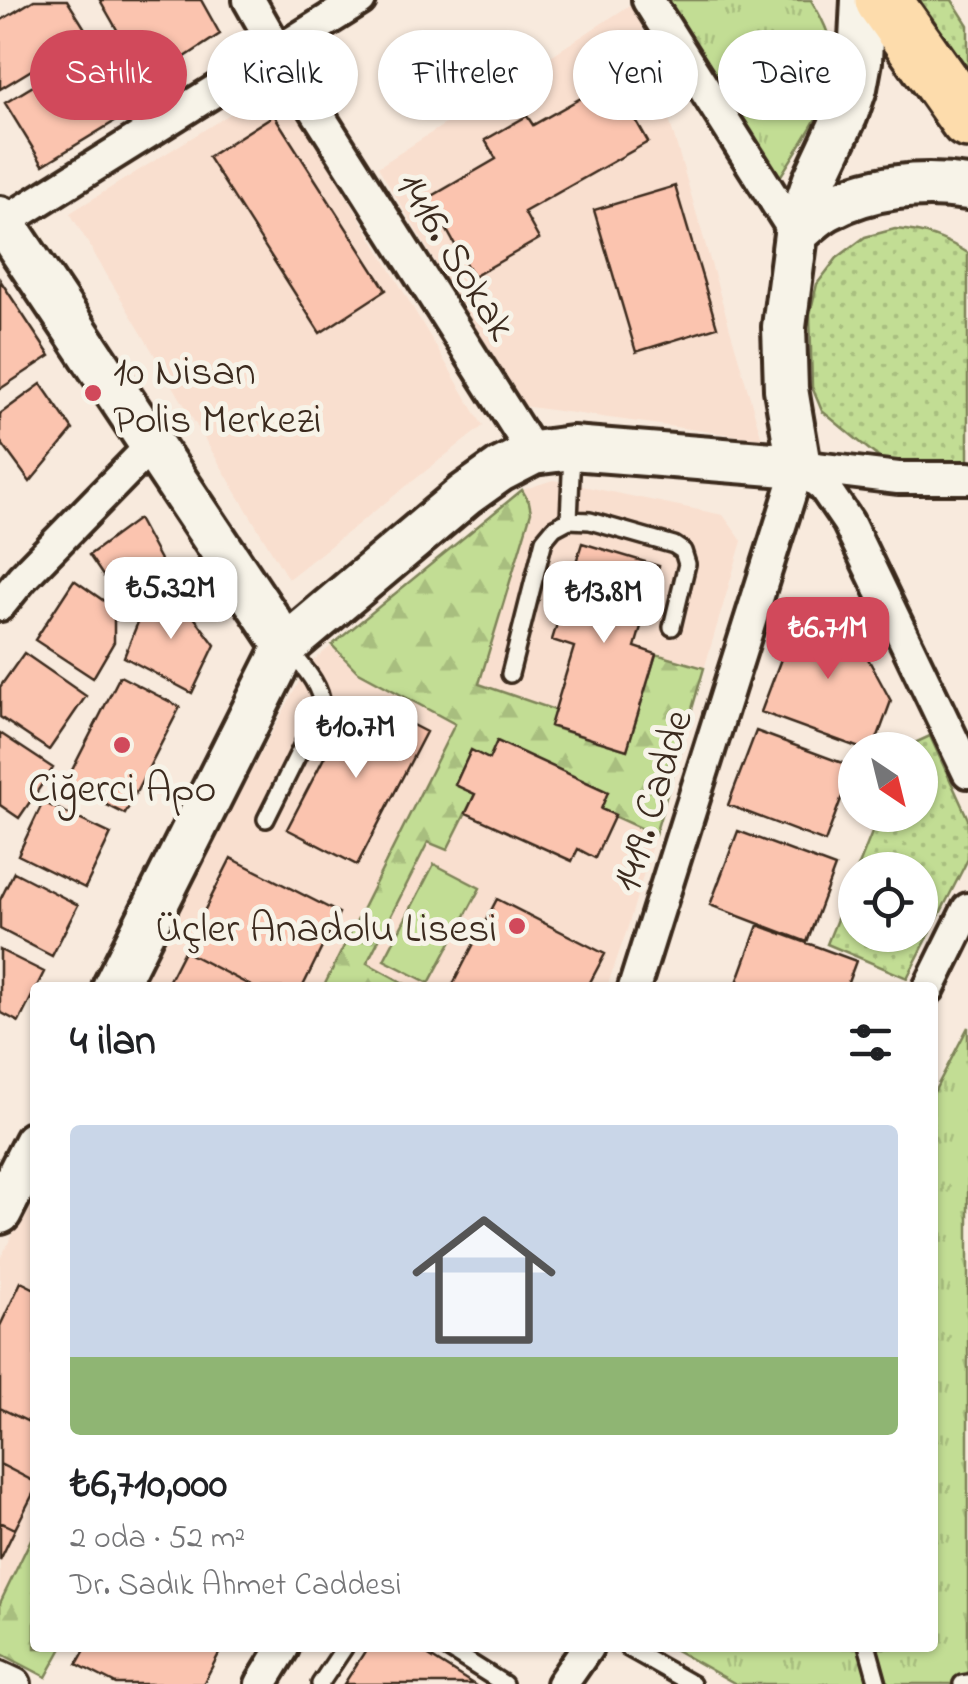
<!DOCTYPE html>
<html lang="tr">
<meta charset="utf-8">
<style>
:root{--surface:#fff;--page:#f2f2f2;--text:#202124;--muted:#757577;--accent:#d1495b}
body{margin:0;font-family:"Indie Flower",sans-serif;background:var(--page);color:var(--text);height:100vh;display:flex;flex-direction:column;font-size:38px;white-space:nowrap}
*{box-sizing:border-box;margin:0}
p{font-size:32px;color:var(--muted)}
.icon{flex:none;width:55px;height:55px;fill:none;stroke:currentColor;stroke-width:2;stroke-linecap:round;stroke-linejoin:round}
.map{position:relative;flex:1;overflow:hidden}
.side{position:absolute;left:30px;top:982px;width:908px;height:670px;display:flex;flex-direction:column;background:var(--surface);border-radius:10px;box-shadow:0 2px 8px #0004}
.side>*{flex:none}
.top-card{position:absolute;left:30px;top:30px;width:910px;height:90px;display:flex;gap:20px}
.needle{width:65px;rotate:145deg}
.fabs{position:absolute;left:838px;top:732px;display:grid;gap:20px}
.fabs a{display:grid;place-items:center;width:100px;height:100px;border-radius:50%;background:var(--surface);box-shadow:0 2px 8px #0004;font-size:50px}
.price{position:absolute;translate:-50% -85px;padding:0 22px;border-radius:20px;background:#fff;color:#222;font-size:32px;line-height:65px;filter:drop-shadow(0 2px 5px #0008)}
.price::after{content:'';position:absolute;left:50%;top:60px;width:30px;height:22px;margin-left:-15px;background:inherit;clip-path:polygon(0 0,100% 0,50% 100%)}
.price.active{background:var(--accent);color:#fff}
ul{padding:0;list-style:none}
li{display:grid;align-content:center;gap:20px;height:530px;padding:0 40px}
li span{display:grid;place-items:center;height:310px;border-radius:10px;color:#555}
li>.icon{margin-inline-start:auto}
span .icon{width:180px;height:180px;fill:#fffc;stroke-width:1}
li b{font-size:42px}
h2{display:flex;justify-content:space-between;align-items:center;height:120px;padding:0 40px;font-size:42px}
.tag{padding:0 35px;border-radius:45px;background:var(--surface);box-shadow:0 2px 8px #0004;font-size:35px;line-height:90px}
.tag.active{background:var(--accent);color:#fff}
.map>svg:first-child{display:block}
</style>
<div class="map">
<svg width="968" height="1684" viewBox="0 0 968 1684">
<defs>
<pattern id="grass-dots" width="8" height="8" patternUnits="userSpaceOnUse" patternTransform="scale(2.5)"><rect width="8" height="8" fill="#c2dd94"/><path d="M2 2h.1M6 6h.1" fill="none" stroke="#a8be7f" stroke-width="1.8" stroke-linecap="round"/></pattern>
<pattern id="forest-firs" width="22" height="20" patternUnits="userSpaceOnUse" patternTransform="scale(2.5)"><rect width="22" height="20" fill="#c2dd94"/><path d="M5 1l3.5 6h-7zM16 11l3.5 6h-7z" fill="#a8be7f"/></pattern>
<pattern id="park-tufts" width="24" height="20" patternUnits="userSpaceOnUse" patternTransform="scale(2.5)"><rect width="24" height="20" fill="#c2dd94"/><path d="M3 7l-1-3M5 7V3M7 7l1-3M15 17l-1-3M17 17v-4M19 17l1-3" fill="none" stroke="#a8be7f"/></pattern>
</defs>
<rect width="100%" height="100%" fill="#f8eadd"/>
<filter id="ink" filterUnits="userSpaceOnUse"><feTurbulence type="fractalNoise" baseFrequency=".01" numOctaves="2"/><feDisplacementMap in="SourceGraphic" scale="20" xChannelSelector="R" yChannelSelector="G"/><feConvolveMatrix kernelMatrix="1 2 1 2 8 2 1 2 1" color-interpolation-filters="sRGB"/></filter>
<g filter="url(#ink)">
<path fill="#f9dfcf" d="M635,2L762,439L522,406L378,167Z
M280,83L483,426L288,579L70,213Z
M553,480L723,515L742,541L627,930L607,987H411L366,963L363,907L323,987L139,988L218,833L308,665L522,490Z
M35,1191V1531L0,1603V1259Z"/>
<path fill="url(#grass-dots)" stroke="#7e8459" stroke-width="2.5" d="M916,0H952L968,25V74Z
M895,229C923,231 944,238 968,253V467L924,468L883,461L822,411L812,387L810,314L817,284L837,258L865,237Z
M930,736L968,819V859L907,978L827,944L855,874V935H920V870H857L879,815H920V750H905L906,747Z"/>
<path fill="url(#forest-firs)" stroke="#7e8459" stroke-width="2.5" d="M522,490L529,502L531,512L479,684L555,710L551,727L627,750L656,654L704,668L655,835L471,751L455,785L475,794L447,850L428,842L367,963L411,987L323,988L455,724L357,671L332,645Z
M35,1531V1648H62L46,1677L0,1653V1603Z"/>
<path fill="url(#park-tufts)" stroke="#7e8459" stroke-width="2.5" d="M664,0H811C824,21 838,51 833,76C826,110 795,152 777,182Z
M968,1027V1684H736L672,1648H932L933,1094Z"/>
<path fill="#c2dd94" stroke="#7e8459" stroke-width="2.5" d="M434,864L480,888L429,983L384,960Z"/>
<path fill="#fbc4af" stroke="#3b2a1e" stroke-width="2.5" d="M34,0H67L89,35L0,89V21Z
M100,0H201L220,34L147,82Z
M98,47L135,109L43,165L5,103Z
M613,80L648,142L524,212L539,239L473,277L429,198L496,159L485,140L527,116L533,125Z
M274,115L386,290L320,333L208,157Z
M675,186L717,327L636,352L594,210Z
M0,280L50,356L0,389Z
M41,384L73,430L30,482L0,441V414Z
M138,519L165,569L120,601L89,555Z
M582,543L659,566L635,647L656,654L627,750L550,726L574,647L552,640Z
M74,580L114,608V642L93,678L35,640Z
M172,588L215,645L192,693L124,657L144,607Z
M802,603L847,620L891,701L873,750H865L761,712Z
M24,653L86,696L49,750L0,717V687Z
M120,676L180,707L125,814L65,784Z
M356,696L426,732L357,865L287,829Z
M756,731L853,767L825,842L728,805Z
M0,733L53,768L19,818L0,805Z
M497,741L608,792L601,809L615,815L595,858L578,849L572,861L466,813L475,794L455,785L471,750L489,759Z
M43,802L111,834L85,888L18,855Z
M738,831L835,867L807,942L710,905Z
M231,858L339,913L302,988H255L184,951Z
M14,872L78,905L52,956L0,929V900Z
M497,899L605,954L587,988H451Z
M758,925L856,961L846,988H735Z
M0,950L44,972L19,1022L0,1012Z
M184,951L255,988H165Z
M21,1282L35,1289V1425L0,1408V1326Z
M0,1408L35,1425V1482L0,1464Z
M0,1464L35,1482V1490L15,1529L0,1522Z
M0,1522L15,1529L0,1560Z
M86,1648H222L203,1684H116L77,1664Z
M367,1648H416L473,1684H344Z"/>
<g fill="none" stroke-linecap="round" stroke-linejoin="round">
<g stroke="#3b2a1e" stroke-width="22">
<path id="lane" d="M569,520L590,521L674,545L683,551L687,564L672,627
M510,674L544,540L554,528L569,520L572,452
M266,819L322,706C320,683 302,666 289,649
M447,1648L504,1684
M628,1648L692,1684
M868,1648L878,1684
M320,1684L344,1648
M962,1684L968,1683"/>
</g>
<g stroke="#3b2a1e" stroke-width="38">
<path id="street" d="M249,0L278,51L533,453
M648,0L796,234
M0,225L360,0
M799,466L824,487L848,522L968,772
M799,466L898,478H968
M0,605L22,578L151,446
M634,988L799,466
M929,988L968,909
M0,1677L15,1684
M261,1684L283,1648
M562,1684L587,1648"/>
</g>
<g stroke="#3b2a1e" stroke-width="50">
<path id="secondary" d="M0,218L286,646L114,988
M796,234C806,225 816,215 827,209C870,186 921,181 968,188
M286,646L465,495L500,470L533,453L572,448L799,466L786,389L784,327L796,234L814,182L846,114L855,88L860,61L863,0
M0,1212L35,1143"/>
</g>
<g stroke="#3b2a1e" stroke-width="62">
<path id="highway" d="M883,0L968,120"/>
</g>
<use href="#lane" stroke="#f7f3e8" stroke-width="15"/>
<use href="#street" stroke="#f7f3e8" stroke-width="30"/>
<use href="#secondary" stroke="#f7f3e8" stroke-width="42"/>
<use href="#highway" stroke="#fddcac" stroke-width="55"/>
</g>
</g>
<g fill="#d1495b" stroke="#f7f3e8" stroke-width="4">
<circle cx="93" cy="393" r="10"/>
<circle cx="122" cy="745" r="10"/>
<circle cx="517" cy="926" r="10"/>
</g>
<g text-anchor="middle" stroke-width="10" stroke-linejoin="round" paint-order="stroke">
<g font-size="42" fill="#3b2a1e" stroke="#f7f3e8">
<text transform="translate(458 255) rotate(58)" y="15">1416. Sokak</text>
<text transform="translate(650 800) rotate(-73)" y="15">1419. Cadde</text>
</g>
<g font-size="42" fill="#3b2a1e" stroke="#f7f3e8" text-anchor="start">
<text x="113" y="384">10 Nisan<tspan x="113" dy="48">Polis Merkezi</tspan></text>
<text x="122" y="801" text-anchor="middle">Ciğerci Apo</text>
<text x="497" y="941" text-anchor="end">Üçler Anadolu Lisesi</text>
</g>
</g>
</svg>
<div class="fabs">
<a><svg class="needle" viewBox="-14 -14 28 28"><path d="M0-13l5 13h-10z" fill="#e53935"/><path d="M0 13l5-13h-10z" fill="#757577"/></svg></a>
<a><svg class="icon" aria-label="locate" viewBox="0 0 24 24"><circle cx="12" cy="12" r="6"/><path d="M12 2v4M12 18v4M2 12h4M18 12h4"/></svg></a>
</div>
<b class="price" style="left:171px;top:642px">₺5.32M</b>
<b class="price" style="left:604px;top:646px">₺13.8M</b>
<b class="price active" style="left:828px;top:682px">₺6.71M</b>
<b class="price" style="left:356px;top:781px">₺10.7M</b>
<div class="top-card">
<a class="tag active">Satılık</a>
<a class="tag">Kiralık</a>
<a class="tag">Filtreler</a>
<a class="tag">Yeni</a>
<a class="tag">Daire</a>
</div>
<section class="side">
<h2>4 ilan<svg class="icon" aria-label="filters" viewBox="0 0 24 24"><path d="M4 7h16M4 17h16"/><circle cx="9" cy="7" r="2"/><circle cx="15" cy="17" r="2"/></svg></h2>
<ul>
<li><span style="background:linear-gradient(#c9d6e8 75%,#8fb573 0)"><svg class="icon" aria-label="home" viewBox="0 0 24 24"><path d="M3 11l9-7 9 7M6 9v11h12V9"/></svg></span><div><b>₺6,710,000</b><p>2 oda · 52 m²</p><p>Dr. Sadık Ahmet Caddesi</p></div></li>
</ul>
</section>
</div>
